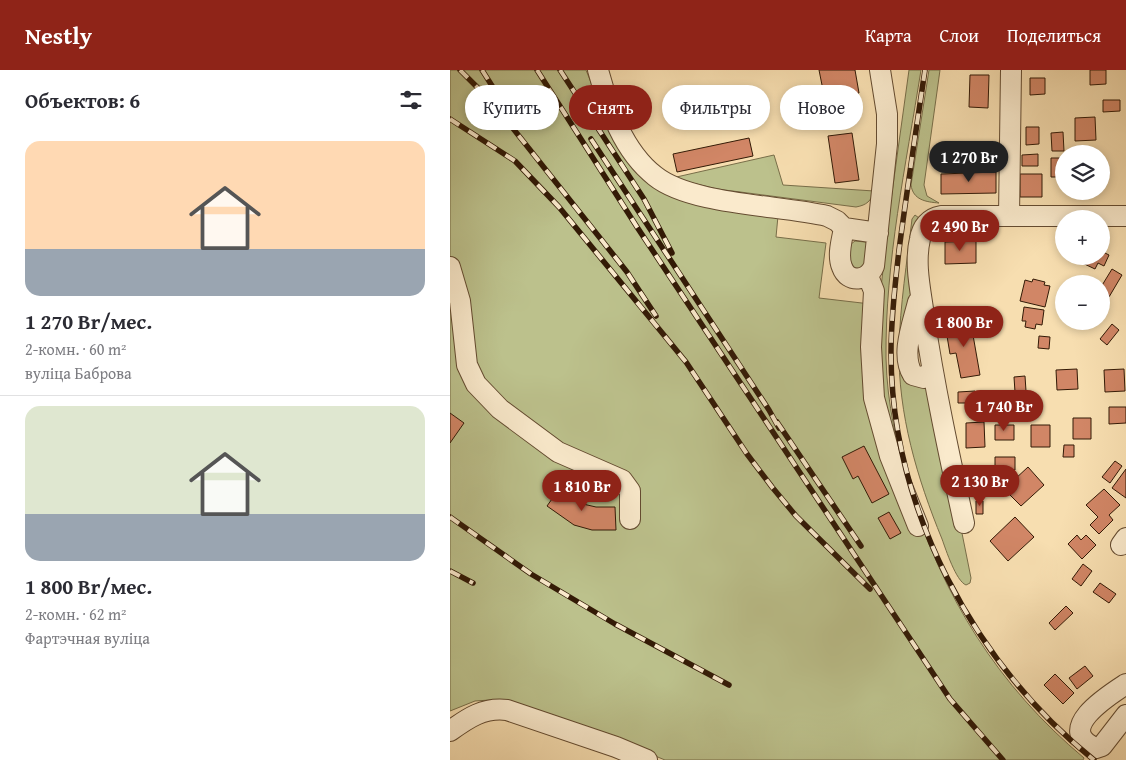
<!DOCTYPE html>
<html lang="ru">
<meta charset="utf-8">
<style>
:root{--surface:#fff;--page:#f7f7f7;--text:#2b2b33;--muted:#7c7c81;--line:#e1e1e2;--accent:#8f2418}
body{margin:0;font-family:"Gentium Book Plus",serif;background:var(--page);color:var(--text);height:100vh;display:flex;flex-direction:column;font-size:19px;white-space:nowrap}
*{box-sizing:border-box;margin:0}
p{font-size:16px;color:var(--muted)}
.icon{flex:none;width:28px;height:28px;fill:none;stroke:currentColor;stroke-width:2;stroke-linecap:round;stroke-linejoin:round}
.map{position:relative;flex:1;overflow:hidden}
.panel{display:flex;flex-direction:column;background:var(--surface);width:450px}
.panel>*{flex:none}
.hud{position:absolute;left:15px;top:15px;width:475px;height:45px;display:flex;gap:10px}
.fabs{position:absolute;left:605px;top:75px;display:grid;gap:10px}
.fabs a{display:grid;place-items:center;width:55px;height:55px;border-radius:50%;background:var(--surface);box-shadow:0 2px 8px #0003;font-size:25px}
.price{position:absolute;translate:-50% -42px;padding:0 11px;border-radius:18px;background:var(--accent);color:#fff;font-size:16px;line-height:32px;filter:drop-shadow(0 1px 2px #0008)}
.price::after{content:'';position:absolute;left:50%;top:30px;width:15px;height:11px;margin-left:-8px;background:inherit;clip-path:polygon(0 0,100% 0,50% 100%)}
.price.active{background:#222;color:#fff}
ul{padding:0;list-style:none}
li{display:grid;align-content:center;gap:10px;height:265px;padding:0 25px}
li+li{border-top:1px solid var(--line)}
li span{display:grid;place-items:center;height:155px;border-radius:15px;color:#555}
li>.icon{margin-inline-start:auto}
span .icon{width:90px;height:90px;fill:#fffc;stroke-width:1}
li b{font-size:21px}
h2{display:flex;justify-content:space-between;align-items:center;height:60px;padding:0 25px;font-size:21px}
.tag{padding:0 18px;border-radius:22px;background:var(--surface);box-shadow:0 2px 8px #0003;font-size:18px;line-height:45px}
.tag.active{background:var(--accent);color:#fff}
header{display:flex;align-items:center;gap:30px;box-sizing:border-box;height:70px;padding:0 25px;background:var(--accent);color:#fff}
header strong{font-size:24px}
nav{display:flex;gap:28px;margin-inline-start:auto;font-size:18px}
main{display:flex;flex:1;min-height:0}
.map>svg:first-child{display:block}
</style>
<header>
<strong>Nestly</strong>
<nav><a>Карта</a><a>Слои</a><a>Поделиться</a></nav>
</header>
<main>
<section class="panel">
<h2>Объектов: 6<svg class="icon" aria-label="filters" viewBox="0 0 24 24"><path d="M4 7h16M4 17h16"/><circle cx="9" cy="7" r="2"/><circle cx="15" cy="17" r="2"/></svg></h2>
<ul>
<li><span style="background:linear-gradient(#ffd9b3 70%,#9aa5b1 0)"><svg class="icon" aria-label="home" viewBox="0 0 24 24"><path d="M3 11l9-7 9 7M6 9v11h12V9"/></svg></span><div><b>1 270 Br/мес.</b><p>2-комн. · 60 m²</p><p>вуліца Баброва</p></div></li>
<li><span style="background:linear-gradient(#dfe7d0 70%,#9aa5b1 0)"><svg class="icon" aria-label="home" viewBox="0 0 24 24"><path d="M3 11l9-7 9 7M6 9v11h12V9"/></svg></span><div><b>1 800 Br/мес.</b><p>2-комн. · 62 m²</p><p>Фартэчная вуліца</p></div></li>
</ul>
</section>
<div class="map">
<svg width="676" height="690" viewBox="0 0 676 690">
<rect width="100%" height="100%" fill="#f7deb0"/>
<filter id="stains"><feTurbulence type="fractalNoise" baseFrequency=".004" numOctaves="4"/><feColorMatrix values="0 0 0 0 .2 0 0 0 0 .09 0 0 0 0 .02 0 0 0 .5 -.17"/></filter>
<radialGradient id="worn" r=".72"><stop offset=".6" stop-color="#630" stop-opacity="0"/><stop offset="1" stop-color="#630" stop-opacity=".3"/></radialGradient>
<path fill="#bcc18c" stroke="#786e49" d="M0,0H136L153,42L180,91L328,146L326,167L376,173L369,228L429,235L441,130L459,0H471C456,95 435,192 436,288C437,334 447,377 460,421C493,527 548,616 634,688L633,690H215L169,671L59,633L40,630L25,631L0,641Z
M479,0H490L474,115L477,126L489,133C476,132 463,130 461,115Z
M324,85L333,115L424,121C421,131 417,135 406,137L267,119L222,108Z
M465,145L469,148L457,303L483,319L521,508L520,513L516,515C506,511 496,480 492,469C467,408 448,344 449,278C450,235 457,192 462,149Z
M405,171L415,172L419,175L416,198C405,199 402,199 397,188L401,174Z"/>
<path fill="#d18666" stroke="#331a06" d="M369,0H405L409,23L375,30Z
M640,0H656V14L640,15Z
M520,5H539L538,38L519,37Z
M580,8H595V24L580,25Z
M653,30H670V41L653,42Z
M645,47L646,70L625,71V48Z
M576,57H589V74L576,75Z
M613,62L614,81H602L601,63Z
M402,63L409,110L385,113L378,66Z
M299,68L303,86L227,102L223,84Z
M588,84V96H572V85Z
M601,88H611V107H601Z
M546,102V123L491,124V104Z
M570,104H592V127H570Z
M622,121H644V125L622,126Z
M526,171V193L495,194V172Z
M651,181L659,185L654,196L648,193L645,199L626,190L627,186H651Z
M662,199L672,205L659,227L651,222V217Z
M583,209L595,212L594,215L600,216L595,237L570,231L575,210L582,212Z
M574,237L594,240L592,255L586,254L585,259L575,257L576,251H572Z
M520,248L530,305L511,308L506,283L500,284L497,266L505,264L503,252Z
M662,254L669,260L657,275L650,269Z
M589,266L600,267L599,279L588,278Z
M627,299L628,319L607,320L606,300Z
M674,299L675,321L655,322L654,300Z
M575,306L576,321L565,322L564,307Z
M525,321L526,333H508V322Z
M659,337H676V353L659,354Z
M0,343L14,353L0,373Z
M623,348H641V369H623Z
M534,352L535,377L516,378V353Z
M545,355H564V370H545Z
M581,355H600V377H581Z
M614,375H624V387H613Z
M414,376L439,424L422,433L408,406L403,409L392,387Z
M545,387H565V400H545Z
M665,391L672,396L660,413L652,407Z
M578,397L594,415L571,436L558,423L567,414L564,410Z
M676,399V428L662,418Z
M114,412L122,419L119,424L133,434L146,437H165L166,460H142L124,455L97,436Z
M654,419L670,435L659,445L663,450L649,464L640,455L648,447L636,435Z
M526,431H533V444H526Z
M439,442L451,463L440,469L428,448Z
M565,447L584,467L558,491L540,471Z
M627,465L631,470L636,465L646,475L632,489L618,474Z
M633,494L642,501L631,516L622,509Z
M650,513L666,524L659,533L643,522Z
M616,536L623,543L605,560L599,553Z
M635,596L643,606L627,619L619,608Z
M605,604L624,623L613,634L594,615Z"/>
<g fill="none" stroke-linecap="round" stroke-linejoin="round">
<g stroke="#644b30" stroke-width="22">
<path id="minor" d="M148,0C158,37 173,81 205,106C241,135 330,135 377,146L387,151L394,158L428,163
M559,146L561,0
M394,158C392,170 387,185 392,197C398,214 418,211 424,196L437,74V44L430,0
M0,197L10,231L17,295L26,314L50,339L108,382L172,410L180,421V449
M418,206L424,221L421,277L424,328L440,386L468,456
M468,232C463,253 450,285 463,305L474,308L482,300
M514,453C499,384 484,315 474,246C471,222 464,194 470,169C472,157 479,148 491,146H676
M671,475L676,468
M676,614C659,625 603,660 646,678L652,676L676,645
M0,661C18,648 34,637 57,640L166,677L197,690"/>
</g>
<use href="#minor" stroke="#faeacc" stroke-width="20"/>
<g stroke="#331a06" stroke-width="5.5">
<path id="rail" d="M10,0L42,32L177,202L206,246
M32,0L65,52
M87,0L187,157L500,629L553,690
M110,0L194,129L222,183
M475,0C466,60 457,120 449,180C445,214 441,248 441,282C441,439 524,593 644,690
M0,49L65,91L109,137L236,292L297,384L322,417L346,446L420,519
M141,69L319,340L329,358
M327,352L411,476
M0,447L81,504L165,554L279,615
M0,501L23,513"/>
</g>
<use href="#rail" stroke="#faeacc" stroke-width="4" stroke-dasharray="11" stroke-linecap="butt"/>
</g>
<rect width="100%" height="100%" filter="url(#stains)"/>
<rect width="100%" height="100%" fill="url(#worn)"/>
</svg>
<div class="fabs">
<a><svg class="icon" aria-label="layers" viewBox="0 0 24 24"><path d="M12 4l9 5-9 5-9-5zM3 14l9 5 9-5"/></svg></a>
<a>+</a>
<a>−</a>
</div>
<b class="price active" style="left:519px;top:113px">1 270 Br</b>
<b class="price" style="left:510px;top:182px">2 490 Br</b>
<b class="price" style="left:514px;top:278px">1 800 Br</b>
<b class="price" style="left:554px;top:362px">1 740 Br</b>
<b class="price" style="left:530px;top:437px">2 130 Br</b>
<b class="price" style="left:132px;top:442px">1 810 Br</b>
<div class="hud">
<a class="tag">Купить</a>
<a class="tag active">Снять</a>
<a class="tag">Фильтры</a>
<a class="tag">Новое</a>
</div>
</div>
</main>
